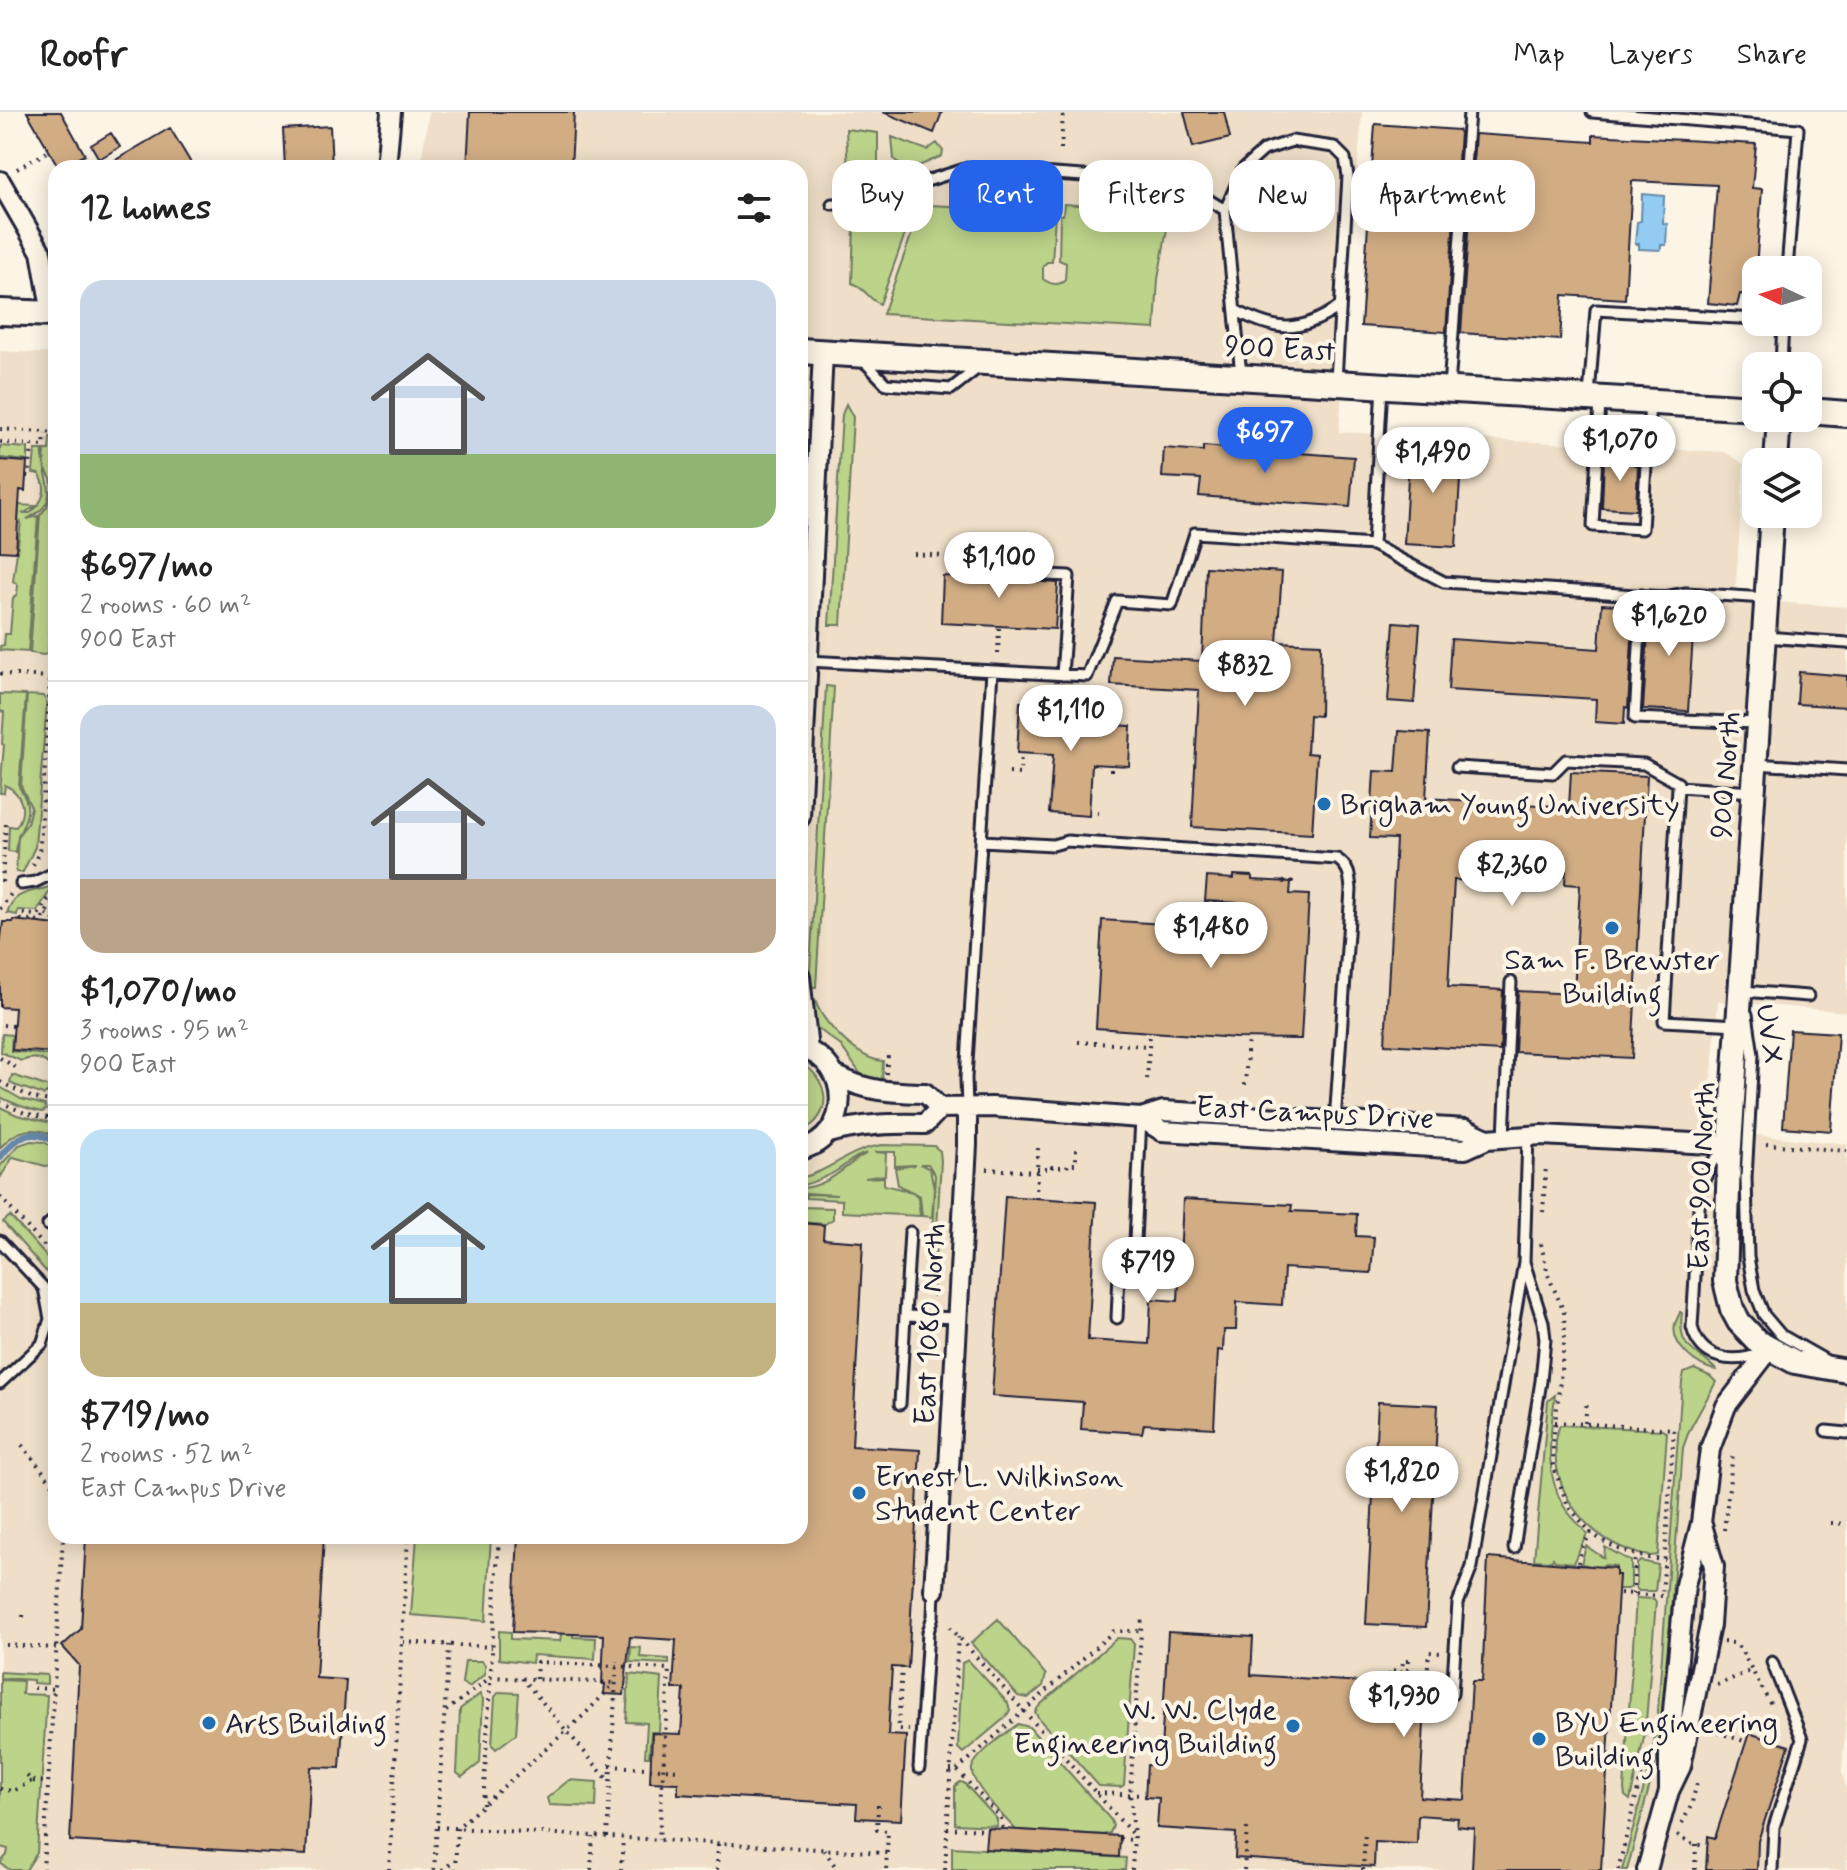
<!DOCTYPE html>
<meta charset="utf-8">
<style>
:root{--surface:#fff;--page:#f2f2f2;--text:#222;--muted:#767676;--line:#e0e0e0;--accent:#2563eb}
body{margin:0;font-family:Mynerve,sans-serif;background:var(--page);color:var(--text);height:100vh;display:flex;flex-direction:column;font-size:30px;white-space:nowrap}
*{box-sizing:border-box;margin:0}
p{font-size:26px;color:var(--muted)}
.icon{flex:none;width:44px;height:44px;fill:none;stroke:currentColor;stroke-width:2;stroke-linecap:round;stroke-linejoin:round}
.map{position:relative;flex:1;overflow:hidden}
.details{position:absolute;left:48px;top:48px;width:760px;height:1384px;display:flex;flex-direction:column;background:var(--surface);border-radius:24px;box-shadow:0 4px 20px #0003}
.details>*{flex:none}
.banner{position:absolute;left:832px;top:48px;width:760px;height:72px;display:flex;gap:16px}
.needle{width:52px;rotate:274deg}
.controls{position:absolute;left:1742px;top:144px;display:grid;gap:16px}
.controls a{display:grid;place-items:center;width:80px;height:80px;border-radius:16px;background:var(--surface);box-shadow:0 4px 20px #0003;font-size:40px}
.price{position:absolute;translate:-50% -68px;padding:0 18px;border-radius:28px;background:#fff;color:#222;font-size:26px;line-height:52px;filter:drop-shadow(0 2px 4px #0008)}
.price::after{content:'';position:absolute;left:50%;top:48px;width:24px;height:18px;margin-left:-12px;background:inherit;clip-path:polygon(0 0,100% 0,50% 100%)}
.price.current{background:var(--accent);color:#fff}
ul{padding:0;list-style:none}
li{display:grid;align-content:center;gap:16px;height:424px;padding:0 32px}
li+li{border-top:2px solid var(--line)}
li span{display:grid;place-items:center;height:248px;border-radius:24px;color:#555}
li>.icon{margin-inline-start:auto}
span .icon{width:144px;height:144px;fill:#fffc;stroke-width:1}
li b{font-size:34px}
h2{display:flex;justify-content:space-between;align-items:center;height:96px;padding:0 32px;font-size:34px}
.pill{padding:0 28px;border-radius:24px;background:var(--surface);box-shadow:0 4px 20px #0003;font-size:28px;line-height:72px}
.pill.current{background:var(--accent);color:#fff}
header{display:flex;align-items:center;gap:48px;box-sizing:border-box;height:112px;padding:0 40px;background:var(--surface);border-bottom:2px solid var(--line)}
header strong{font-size:38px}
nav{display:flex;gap:44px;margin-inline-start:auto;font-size:28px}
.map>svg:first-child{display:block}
</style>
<header>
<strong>Roofr</strong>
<nav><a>Map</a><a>Layers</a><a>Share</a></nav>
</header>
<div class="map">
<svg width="1847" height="1758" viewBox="0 0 1847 1758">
<rect width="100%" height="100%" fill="#fcf5e5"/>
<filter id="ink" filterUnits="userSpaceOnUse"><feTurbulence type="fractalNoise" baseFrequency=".0125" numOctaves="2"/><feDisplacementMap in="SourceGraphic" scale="16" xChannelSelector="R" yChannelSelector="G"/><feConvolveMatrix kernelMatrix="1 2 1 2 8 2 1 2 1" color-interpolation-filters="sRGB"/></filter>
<g filter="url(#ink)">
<path fill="#efdfc8" d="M429,0H1362L1339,320L1725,340L1744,352L1735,487L1847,495V900L1718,889L1707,1018L1847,1032V1591L1842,1659L1847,1681V1758H0V239L56,242V1424H800V56H420Z"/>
<path fill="#bcd38a" stroke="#6f7a62" stroke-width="2" d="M846,17L878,21V70L860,74L851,70L848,63Z
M892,25L927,38L937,31L943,39L942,44L907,59L894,47Z
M916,91L880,192C869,188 866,177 852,171L854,114L858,108L882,104Z
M1064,92L1170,100L1158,167L1155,217L883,202L921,96L929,93L1052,99L1055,103L1052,150H1047L1043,154V167C1050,172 1058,175 1065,168L1066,151L1059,148L1060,103H1063Z
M846,292L853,305L841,513H829L842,303Z
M50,325H56V416L48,540L44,543L30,541L40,403L47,395L52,376L51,367L44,354L45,338H49Z
M0,334L28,336V349L0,346Z
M35,338H43C41,367 66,388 27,407L38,404L28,540L0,538V534L4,533L5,522H10L13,486L17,482L18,473L13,469L21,410L18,409L19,393L36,394L24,401H30C43,391 49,376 39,362L33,361Z
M826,574L834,575L816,875H809Z
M0,582L26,583L19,675C39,704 17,712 15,740L8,739L9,714L16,715C27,699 23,682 5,673L4,681H0L4,633L2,632L4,600L0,599Z
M27,583L43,584L47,590L35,735L23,760H16L18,723L27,712L31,695L21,674Z
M49,775L52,776L37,799L18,798L17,803L7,801C14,779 29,781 49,775Z
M808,887L815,888C822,911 859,948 883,949L882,971L864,967L841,934L812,912Z
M2,922L12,923L11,939L55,944L56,962C48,948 36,943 21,949L1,940Z
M800,950C830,967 835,1005 800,1020Z
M12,963L49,975L48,980L44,983L14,973L10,970Z
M0,975L21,987L45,993L46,998L42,1000C27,997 14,992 0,985Z
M0,995L17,1003L56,1012V1024C33,1013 16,1017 0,1036Z
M31,1029L44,1030L56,1037V1057L13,1045L0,1066V1054L19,1033Z
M882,1033L934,1034L940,1039L941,1049L933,1183L929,1178L935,1063L928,1052H920L930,1057L934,1076L932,1105L922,1104L920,1084L898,1073L895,1056L915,1053L895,1054V1040H875L886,1041L885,1063L865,1066L884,1065V1073L913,1080L918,1085L920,1104L842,1100V1088L806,1086V1082L837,1083L806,1081L804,1086H800V1076C830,1075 843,1054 867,1041C854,1044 849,1051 838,1058C826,1066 814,1070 800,1074V1066C832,1059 847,1038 882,1033Z
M801,1095L833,1096V1107L825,1112L800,1110Z
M10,1104L56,1155V1171L3,1110Z
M1680,1200L1682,1201C1677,1241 1697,1236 1716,1258C1698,1256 1670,1233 1675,1212C1676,1208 1679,1204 1680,1200Z
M1694,1257L1710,1264L1716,1270L1689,1319L1683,1336L1663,1608L1656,1650L1627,1758H1622L1651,1649L1657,1612L1682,1270L1684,1261Z
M1555,1283C1551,1321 1543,1357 1563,1393C1569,1404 1580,1412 1587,1422L1573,1451L1555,1449L1553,1446L1552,1449L1534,1448L1548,1289Z
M1560,1313L1662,1318L1667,1321L1658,1443C1648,1445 1637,1442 1628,1438C1589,1423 1562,1391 1556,1350C1555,1338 1555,1324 1560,1313Z
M417,1424H491L486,1509L411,1503Z
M1586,1434L1604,1446L1605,1435L1631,1449V1475L1628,1477H1615L1619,1464L1616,1463V1454L1603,1453L1601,1469L1585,1468L1587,1453L1581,1452Z
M1641,1449L1658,1453L1655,1479H1639L1636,1476L1637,1452Z
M1636,1486L1654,1487L1656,1490L1645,1621L1630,1688L1625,1684L1624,1677Z
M998,1507L1046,1563L1043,1574L1028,1586L1018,1584L971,1531Z
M562,1517L573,1518V1525L596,1526L595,1547L533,1543L532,1551L499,1547V1519L511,1520V1527L560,1529Z
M1117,1526L1130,1527L1134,1532L1124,1673L1121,1675L1099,1674L1039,1607L1035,1600L1040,1593Z
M631,1535L641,1536L640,1545L669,1547V1552L630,1550Z
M968,1548L1008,1591L1010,1598L1006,1605L963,1641L958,1636L962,1551Z
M465,1549H482L485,1553V1562L469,1575L462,1571Z
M0,1560L47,1563V1572L33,1571V1568L0,1566Z
M629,1562L662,1566L659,1620H651L649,1645H645L647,1611L626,1610Z
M0,1568L23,1569L22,1582L47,1583L37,1741L26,1758H10L0,1751L7,1743L8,1737L0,1735Z
M499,1580L519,1581L516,1622L496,1637L492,1633L495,1585Z
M480,1582L483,1587L480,1651L462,1665L457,1661L460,1597Z
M1018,1612L1029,1615L1111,1708L1113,1714L1110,1721L1103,1723L1016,1718C1005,1706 969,1671 972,1656C975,1644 1007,1620 1018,1612Z
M569,1668L597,1670L596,1695L549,1693L547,1686Z
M960,1670L964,1671L997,1707V1714L955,1712V1674Z
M952,1735L1126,1746L1125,1758H952Z"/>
<path fill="#92ccf2" stroke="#6588a9" stroke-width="2" d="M1642,82L1664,84L1663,111L1667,112L1666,133H1661V138L1639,137V132H1635L1637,110L1641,109Z"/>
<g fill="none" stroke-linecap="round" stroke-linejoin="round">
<path stroke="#6588a9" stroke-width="7" d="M0,1045C16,1025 31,1014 56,1030"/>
</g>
<path fill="#d2ad84" stroke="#22223b" stroke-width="2" d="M27,0H61L85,43L59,56Z
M470,0H574L571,56H467Z
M883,0H942L934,21Z
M1184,0H1224L1230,26L1193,35Z
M1375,12L1458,18L1460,21L1446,220L1361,214Z
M330,14L332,56H285L283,17Z
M170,16L194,56H102Z
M111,21L120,35L99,47L91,33Z
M1475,22L1593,30V23L1756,32L1752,76L1762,77L1754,183L1740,182L1737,194L1708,191L1717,73L1632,69L1625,187L1563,183L1560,228L1461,221Z
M1410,332L1462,334L1456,435L1404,432Z
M1203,334L1354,345L1350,395L1199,384L1201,367L1162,365L1164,336L1203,339Z
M1614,343L1634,344V353H1638L1636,398L1602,396L1604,348L1613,349Z
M0,348L27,350L25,379L20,378L16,440L0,439Z
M984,451L1019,453L1018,468L1058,471L1055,517L941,511L943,464L984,466Z
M1206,455L1282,460L1277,530L1321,532L1320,604L1309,603L1307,641L1317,642L1312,722L1192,715L1199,578L1111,573L1113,544L1202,549Z
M1602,492L1634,494L1628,596L1625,595L1624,612L1595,610L1596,587L1448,578L1451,527L1599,537Z
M1650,492L1695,494L1688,599L1643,597Z
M1394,510L1420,512L1414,591L1388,589Z
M1799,560L1847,564V595L1797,592Z
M1020,590L1057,592L1056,610L1131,614L1129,654L1092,652L1089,704L1049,701L1053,643L1017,641Z
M1399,619L1430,621L1426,686L1569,695L1571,660L1647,664L1632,946L1515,940L1518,879L1574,882L1580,773L1565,772L1566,756L1480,750L1479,769L1454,768L1448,875L1503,878L1500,939L1385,932L1396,727L1370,726L1374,659L1396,660Z
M1234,763L1252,764V768L1291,770L1290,782L1309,783L1301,927L1236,926L1096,916L1102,808L1180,813L1179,836L1236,839L1239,791L1205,789L1207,765L1234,767Z
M13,808L56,813V941L12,938L15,896L0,895V833L3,810H13Z
M1790,918L1838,921L1831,1019L1783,1015Z
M1005,1084L1096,1090L1088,1228L1149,1232L1151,1187L1178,1189L1183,1087L1292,1093L1291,1099L1357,1102L1356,1124L1374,1125L1371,1161L1284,1156L1282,1193L1237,1190L1236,1218H1224L1223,1239L1218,1238L1214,1316L1144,1312L1142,1321L1081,1317L1083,1290L992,1284Z
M800,1111L824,1113L823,1127L863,1130L852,1334L920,1338L908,1556L892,1555L888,1623L906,1624L901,1708L856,1706L857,1692L678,1682V1671L650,1670L652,1621L681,1622L684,1577H673L676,1528L630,1525L624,1583L604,1582L605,1572H602L604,1523L513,1520L518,1424H800Z
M1378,1290L1438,1293L1426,1515L1366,1512Z
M86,1424H324L316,1566L346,1568L340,1656L311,1655L306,1743L70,1729L79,1553L62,1534L81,1517Z
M1488,1446L1616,1456V1463H1619L1601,1758H1472L1474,1716L1457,1714L1458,1706L1418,1703L1417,1732L1375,1730L1374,1755L1235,1746L1236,1721L1157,1716L1159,1686L1145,1685L1147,1653L1160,1654L1168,1520L1253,1525L1251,1563L1426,1574L1420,1685L1465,1688L1472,1569H1482Z
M1749,1621L1789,1634L1758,1729L1757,1758H1706L1708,1724L1715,1726Z
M987,1716L1120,1724L1119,1745L985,1737Z"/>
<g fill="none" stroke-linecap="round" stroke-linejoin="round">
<g stroke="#22223b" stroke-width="15">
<path id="service" d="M1592,0L1798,17L1787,158
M832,92H853L968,56L1156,69L1186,74L1225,98
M1235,198C1276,220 1299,222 1339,195
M863,248L886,272L951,277L978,256
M1781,254L1783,210
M1241,263L1225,98L1243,57L1264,38L1292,29L1334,35L1345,46L1348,64L1336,268
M1449,276L1469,0
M1589,283L1596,198L1756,207
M1600,290L1593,414L1642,417L1650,290
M1373,433L1382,274
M1026,462L1069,464L1062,563
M1642,483L1635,606L1756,611
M1764,525L1847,531
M808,549L1087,564L1117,489L1172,493L1195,421L1373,433L1444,470L1664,485L1686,481L1766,486
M1756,652L1847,658
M1457,655L1553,661L1566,648L1644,652L1678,671V675
M982,729L1053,733L1067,729L1337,747C1349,755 1350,764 1351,778L1335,1010
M21,772L35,770L56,760
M1742,879L1808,884
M1747,902L1753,943L1746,1066L1748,1145L1754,1178L1764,1203L1781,1223L1825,1248
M1738,913L1664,909L1678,675L1754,680
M967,995L966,966L992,559
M1504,1025L1511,870
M1727,1035L1711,1052L1700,1079L1692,1215C1701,1249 1733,1252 1762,1241
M48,1113L56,1106
M910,1120L905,1204L958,1206
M0,1129L44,1176L50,1207L42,1232L0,1271
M1117,1206L1119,1162L1135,1129L1141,1006
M900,1292L905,1204
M1826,1319L1847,1321
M1514,1436L1541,1269L1545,1227L1543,1210L1524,1150L1528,1024
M1452,1582L1458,1491L1472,1455L1524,1150
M919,1656L928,1520L933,1504L934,1478
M1772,1758L1774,1715L1802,1627L1772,1550"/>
</g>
<g stroke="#22223b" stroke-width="24">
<path id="minor" d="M386,56L391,0
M0,69L41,140L52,202
M800,705L823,241
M800,865L808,938
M800,936C853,949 853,1025 800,1038
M837,964C868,980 891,980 925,981L940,996
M1141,1006L1162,1019L1465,1037L1487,1027L1542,1023L1730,1033
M829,1021C861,1012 892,1011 925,1012L940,996L992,995L1141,1006L1163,999L1466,1017L1487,1027
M934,1478L940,1377L949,1356L967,1033V995
M1669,1679V1640L1685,1473L1701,1411L1710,1337L1726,1294L1769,1238
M1647,1758L1669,1679L1681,1654L1710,1513L1714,1454L1702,1413"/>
</g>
<g stroke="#22223b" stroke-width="28">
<path id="tertiary" d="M1776,350L1779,306
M1772,402L1729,1048L1725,1169L1732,1197L1739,1210L1758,1230L1795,1250L1847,1259"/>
</g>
<g stroke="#22223b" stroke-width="30">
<path id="secondary" d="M0,200L56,202
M800,239L1756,296
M1808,299L1847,302"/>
</g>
<path stroke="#22223b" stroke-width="4" stroke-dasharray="2 6" stroke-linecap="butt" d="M1061,37L1063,0
M17,57L47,40
M0,317L56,321
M0,330L32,333L29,364H26
M32,333L44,334L45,321
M1619,341L1620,328
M1611,342L1635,343
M914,442L1016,449
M972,446L974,427
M998,542L999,514
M0,562L49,565
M1111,659V652
M1009,661L1020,662L1021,641
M1089,700L1100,701
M33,753L39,740L41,721L56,466
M2,770L6,711H3
M1283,770L1292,769V764
M52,791L41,809L21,807V802L38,803L54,778
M0,797L11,782
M46,802L56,809
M3,913L14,914
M1078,930L1149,934
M0,946L17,956
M886,962L888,944
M1147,967L1150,920
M0,970L33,986L56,990
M1245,973L1248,925
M0,990L25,1001L56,1008
M49,1006L53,974
M1766,1032L1847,1039
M987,1057L1037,1060L1038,1036
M1037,1057H1052V1055H1067L1068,1052H1076V1037
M0,1085L56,1147
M1036,1086L1037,1060
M1543,1100L1546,1053
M1541,1132L1548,1163L1564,1200L1565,1223L1553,1331V1353L1568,1394L1591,1421
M1555,1310L1674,1317L1662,1484
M1585,1311L1587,1289
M22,1333L56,1376
M1831,1411L1847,1412
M1724,1418L1733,1341
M1578,1451L1582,1436L1591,1421C1615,1438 1636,1445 1665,1448
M1620,1481L1662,1484
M1633,1482L1635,1445
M23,1505L24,1498
M950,1515L1134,1724
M403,1530L492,1535
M1723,1530L1734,1531L1740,1536L1771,1593
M6,1533L56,1536
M1409,1548L1407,1565L1427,1566L1429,1540L1440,1541
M902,1555L898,1617L909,1618
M522,1566L608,1668
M536,1567L537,1550L669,1557L659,1728
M1388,1571L1389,1559L1402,1560L1403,1548H1409
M1717,1573L1752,1558
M34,1576L54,1577
M446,1599L491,1565L615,1571
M1710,1618L1747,1630
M610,1654L679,1658
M950,1658H957L1001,1706L1003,1717
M957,1658L1114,1519H1142
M27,1664L32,1669L49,1670
M0,1677L13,1679L32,1669
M1096,1681L1142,1683
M483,1693L499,1424
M878,1693L877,1718L888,1719L886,1758
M1682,1711L1691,1694L1697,1671
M437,1715L887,1741
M947,1716L987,1718
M1677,1723L1691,1731L1707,1735
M607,1725L617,1549
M1120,1727L1134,1728
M824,1738L838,1758
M43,1758L63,1424
M389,1758L408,1424
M434,1758L449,1533
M442,1758L455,1748
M455,1758L457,1716L584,1603L615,1571
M591,1758L593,1725
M621,1758L623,1726
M717,1758L718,1731
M945,1758L958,1525
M1132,1758L1134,1724L1130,1682L1142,1506
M1244,1758L1247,1715
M1363,1758L1365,1721
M1618,1758L1648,1636
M1695,1758L1696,1732"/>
<use href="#service" stroke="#fcf5e5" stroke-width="9"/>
<use href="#minor" stroke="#fcf5e5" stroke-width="18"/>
<use href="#tertiary" stroke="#fcf5e5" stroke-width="22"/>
<use href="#secondary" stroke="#fcf5e5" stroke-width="24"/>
</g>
</g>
<g fill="#1f6fb2" stroke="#fcf5e5" stroke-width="3">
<circle cx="1324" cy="692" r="8"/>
<circle cx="1612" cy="816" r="8"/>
<circle cx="859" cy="1381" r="8"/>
<circle cx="209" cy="1611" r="8"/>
<circle cx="1293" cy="1614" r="8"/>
<circle cx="1539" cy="1627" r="8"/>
</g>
<g text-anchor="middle" stroke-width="8" stroke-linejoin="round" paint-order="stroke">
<g font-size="30" fill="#22223b" stroke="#fcf5e5">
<text transform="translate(1280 236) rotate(3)" y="10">900 East</text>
<text transform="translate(1725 663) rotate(-86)" y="10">900 North</text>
<text transform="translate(1770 922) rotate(83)" y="10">UVX</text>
<text transform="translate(1315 1000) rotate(3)" y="10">East Campus Drive</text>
<text transform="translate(1701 1064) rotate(-88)" y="10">East 900 North</text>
<text transform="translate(929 1212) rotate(-87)" y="10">East 1080 North</text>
</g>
<g font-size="30" fill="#22223b" stroke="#fcf5e5" text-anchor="start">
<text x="1340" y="702">Brigham Young University</text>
<text x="1612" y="857" text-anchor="middle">Sam F. Brewster<tspan x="1612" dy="34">Building</tspan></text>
<text x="875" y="1374">Ernest L. Wilkinson<tspan x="875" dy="34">Student Center</tspan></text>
<text x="1277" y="1607" text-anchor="end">W. W. Clyde<tspan x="1277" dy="34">Engineering Building</tspan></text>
<text x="1555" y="1620">BYU Engineering<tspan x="1555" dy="34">Building</tspan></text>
<text x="225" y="1621">Arts Building</text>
</g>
</g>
</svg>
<div class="controls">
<a><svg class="needle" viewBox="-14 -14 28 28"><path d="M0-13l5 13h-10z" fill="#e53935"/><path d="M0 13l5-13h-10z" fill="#767676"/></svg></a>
<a><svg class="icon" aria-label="locate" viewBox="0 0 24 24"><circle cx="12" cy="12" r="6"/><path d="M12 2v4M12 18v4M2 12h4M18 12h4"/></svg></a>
<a><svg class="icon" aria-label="layers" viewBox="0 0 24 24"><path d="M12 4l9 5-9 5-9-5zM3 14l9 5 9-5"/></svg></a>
</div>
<b class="price current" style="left:1265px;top:363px">$697</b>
<b class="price" style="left:1620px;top:371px">$1,070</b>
<b class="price" style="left:1433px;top:383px">$1,490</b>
<b class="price" style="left:999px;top:488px">$1,100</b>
<b class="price" style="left:1669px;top:546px">$1,620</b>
<b class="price" style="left:1245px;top:596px">$832</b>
<b class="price" style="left:1071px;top:641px">$1,110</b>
<b class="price" style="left:1512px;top:796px">$2,360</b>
<b class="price" style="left:1211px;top:858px">$1,480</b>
<b class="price" style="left:1148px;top:1193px">$719</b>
<b class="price" style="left:1402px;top:1402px">$1,820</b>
<b class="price" style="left:1404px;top:1627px">$1,930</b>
<div class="banner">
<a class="pill">Buy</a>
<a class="pill current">Rent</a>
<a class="pill">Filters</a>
<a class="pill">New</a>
<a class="pill">Apartment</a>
</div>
<section class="details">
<h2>12 homes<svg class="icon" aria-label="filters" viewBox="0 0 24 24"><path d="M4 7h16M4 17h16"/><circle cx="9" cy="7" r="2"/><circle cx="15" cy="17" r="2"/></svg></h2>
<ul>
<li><span style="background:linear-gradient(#c9d6e8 70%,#8fb573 0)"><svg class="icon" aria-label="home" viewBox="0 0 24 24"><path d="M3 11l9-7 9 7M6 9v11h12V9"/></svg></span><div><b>$697/mo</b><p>2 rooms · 60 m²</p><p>900 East</p></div></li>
<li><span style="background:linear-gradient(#c9d6e8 70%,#b9a48a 0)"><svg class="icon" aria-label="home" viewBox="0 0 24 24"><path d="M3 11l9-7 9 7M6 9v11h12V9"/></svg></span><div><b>$1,070/mo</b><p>3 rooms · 95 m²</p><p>900 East</p></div></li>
<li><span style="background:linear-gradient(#bfe0f5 70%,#c2b280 0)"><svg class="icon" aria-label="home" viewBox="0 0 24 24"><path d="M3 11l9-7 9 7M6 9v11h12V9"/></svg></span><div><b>$719/mo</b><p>2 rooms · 52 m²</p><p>East Campus Drive</p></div></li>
</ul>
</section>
</div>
